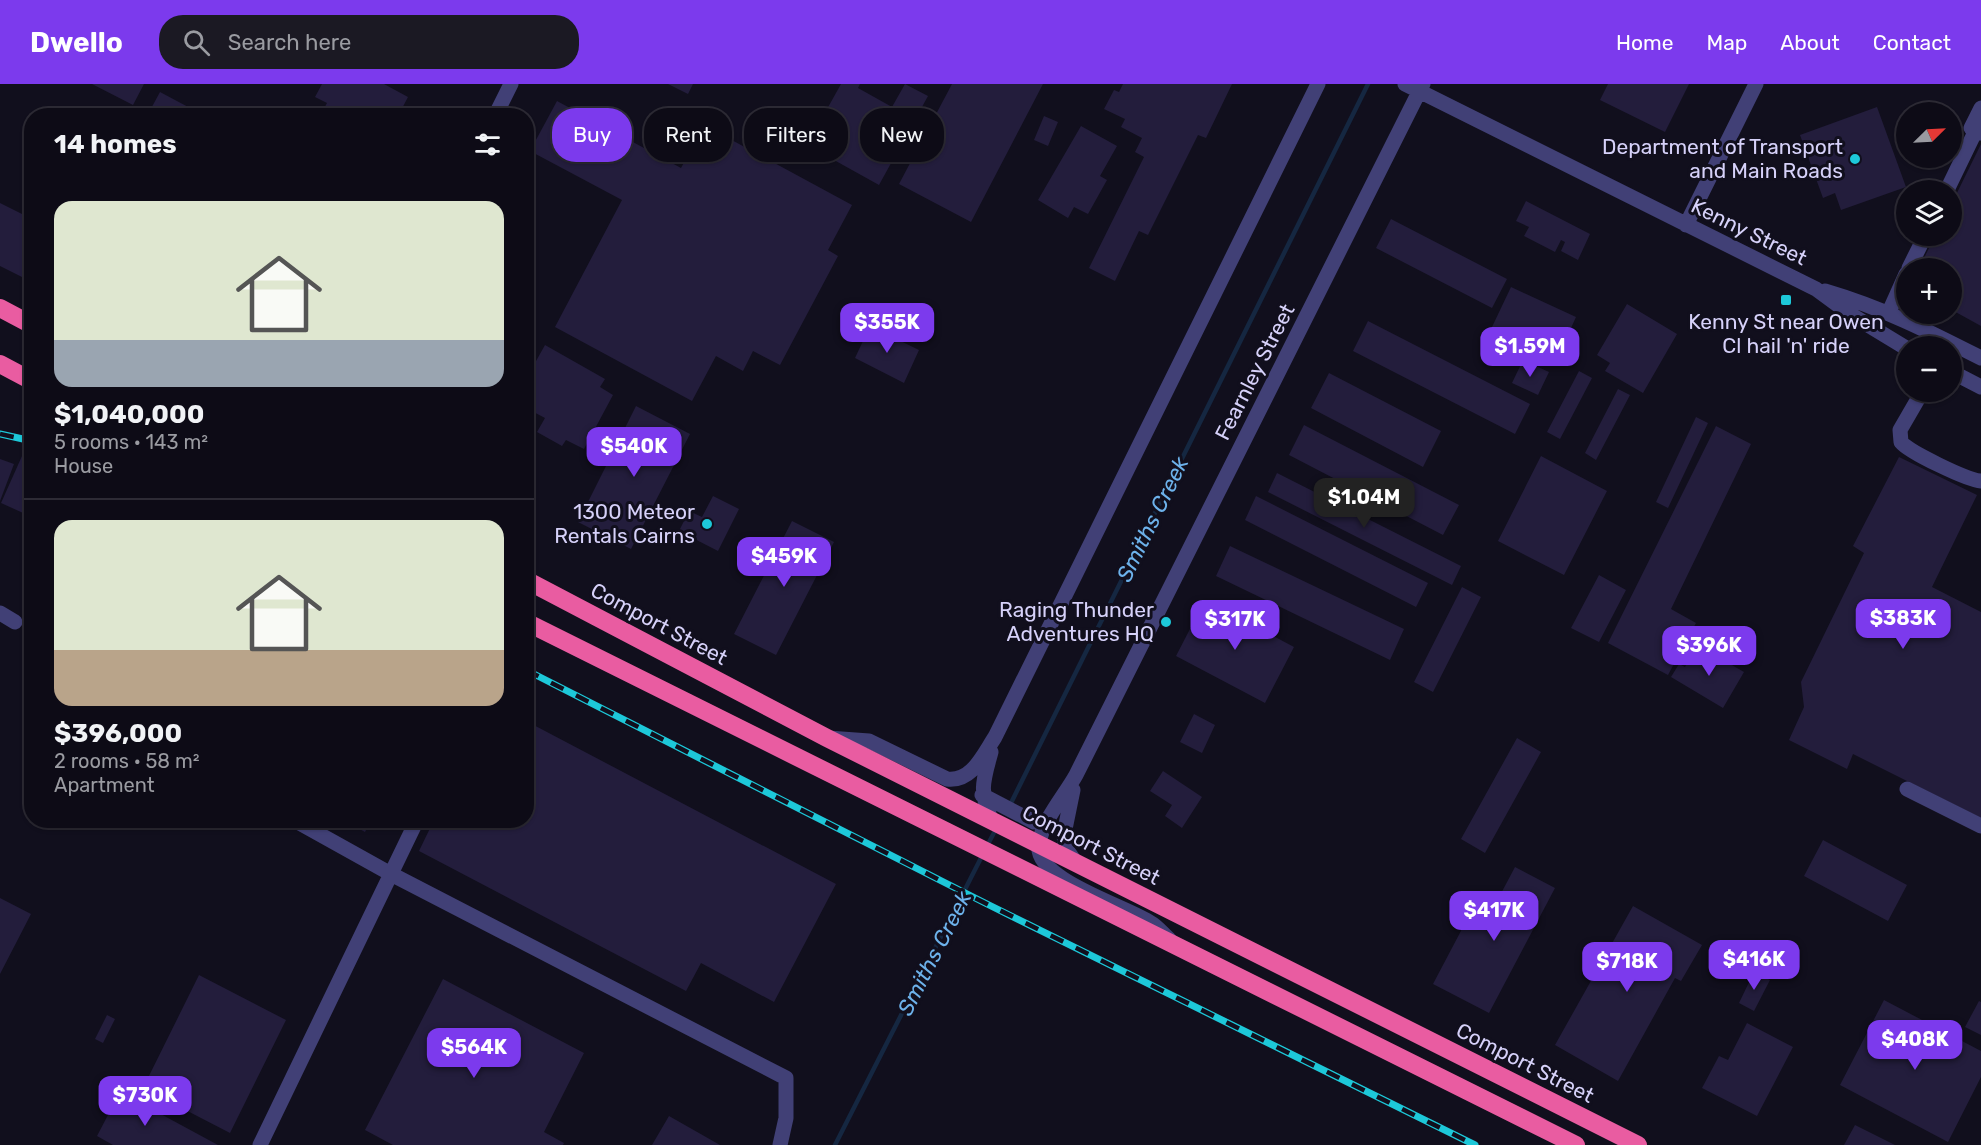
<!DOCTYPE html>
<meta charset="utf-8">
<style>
:root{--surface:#0d0b16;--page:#1b1923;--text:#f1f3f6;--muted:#9a9ba1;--line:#2d2b35;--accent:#7c3aed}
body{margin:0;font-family:Rubik,sans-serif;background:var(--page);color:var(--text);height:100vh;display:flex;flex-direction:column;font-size:22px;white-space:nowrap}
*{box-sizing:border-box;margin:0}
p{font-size:20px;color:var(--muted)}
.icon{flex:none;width:33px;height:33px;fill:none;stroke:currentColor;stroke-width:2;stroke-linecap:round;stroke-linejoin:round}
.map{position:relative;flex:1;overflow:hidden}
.side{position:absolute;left:24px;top:24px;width:510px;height:720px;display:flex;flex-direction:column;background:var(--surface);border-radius:24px;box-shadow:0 2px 4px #0004,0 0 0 2px var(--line)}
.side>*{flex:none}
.top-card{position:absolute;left:552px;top:24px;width:570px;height:54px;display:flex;gap:12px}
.needle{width:39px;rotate:66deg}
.controls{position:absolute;left:1896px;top:18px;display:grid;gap:12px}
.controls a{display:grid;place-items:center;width:66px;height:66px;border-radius:50%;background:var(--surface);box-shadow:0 2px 4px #0004,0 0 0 2px var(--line);font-size:30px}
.price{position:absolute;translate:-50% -51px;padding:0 14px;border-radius:12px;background:var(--accent);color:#fff;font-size:20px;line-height:39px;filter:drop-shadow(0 2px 3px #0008)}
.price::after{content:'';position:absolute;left:50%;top:36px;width:18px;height:14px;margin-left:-9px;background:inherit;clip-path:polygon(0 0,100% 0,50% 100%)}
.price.active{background:#222;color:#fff}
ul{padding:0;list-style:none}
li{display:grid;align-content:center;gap:12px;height:318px;padding:0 30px}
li+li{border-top:2px solid var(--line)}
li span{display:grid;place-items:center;height:186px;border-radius:18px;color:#555}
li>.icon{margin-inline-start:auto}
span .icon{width:108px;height:108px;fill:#fffc;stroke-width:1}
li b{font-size:26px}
h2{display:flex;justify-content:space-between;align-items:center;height:72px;padding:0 30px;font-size:26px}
.tag{padding:0 21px;border-radius:24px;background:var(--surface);box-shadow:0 2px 4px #0004,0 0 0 2px var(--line);font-size:21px;line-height:54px}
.tag.active{background:var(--accent);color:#fff}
header{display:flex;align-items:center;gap:36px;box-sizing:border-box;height:84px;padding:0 30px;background:var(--accent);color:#fff}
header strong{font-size:28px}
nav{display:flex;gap:33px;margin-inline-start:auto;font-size:21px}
.search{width:420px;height:54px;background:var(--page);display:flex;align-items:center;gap:15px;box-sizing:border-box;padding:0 21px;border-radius:24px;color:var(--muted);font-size:22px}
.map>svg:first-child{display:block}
</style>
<header>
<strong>Dwello</strong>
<div class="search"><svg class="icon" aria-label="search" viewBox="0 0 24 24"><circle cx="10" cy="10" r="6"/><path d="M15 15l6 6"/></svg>Search here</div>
<nav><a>Home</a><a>Map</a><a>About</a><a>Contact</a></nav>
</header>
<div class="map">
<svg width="1981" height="1061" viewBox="0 0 1981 1061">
<rect width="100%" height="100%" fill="#110f1d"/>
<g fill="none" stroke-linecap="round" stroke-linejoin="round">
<path stroke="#152741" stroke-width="4.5" d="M1009,723L1368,0
M987,762L997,743
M835,1061L983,770"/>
</g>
<path fill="#231d3c" d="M92,0H144L133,21Z
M322,0H384L408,13L398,32H320L327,19L315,13Z
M668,0H693L688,10Z
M841,0H860L858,4L892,23L905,0L928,12L879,101L807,61Z
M952,0H1043L971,138L899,100Z
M1123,0H1232L1206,54L1198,51L1148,151L1139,147L1115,197L1089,184L1144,73L1135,68L1142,54L1121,43L1125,35L1104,25L1114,6L1119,8Z
M1608,0H1689L1665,48L1600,16Z
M160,8L205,32H147Z
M557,17L681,84L704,41L852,121L828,166L838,172L780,281L753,267L743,287L716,272L692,317L555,243L622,116L530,67Z
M1877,23L1906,103L1841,126L1835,109L1823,114L1800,51Z
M1044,32L1058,38L1048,62L1034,56Z
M1081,42L1117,62L1100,92L1107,96L1088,130L1074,123L1068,134L1038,116Z
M1981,60V242L1952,226V184H1919L1935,152H1952V119Z
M1526,117L1590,150L1578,176L1561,167L1565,158L1561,156L1555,168L1524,152L1529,143L1516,137Z
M0,119L32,135V198L0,182Z
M1391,135L1507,195L1492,224L1376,164Z
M1511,203L1576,233L1558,273L1492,243Z
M1627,220L1677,250L1643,309L1605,287L1610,279L1597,271Z
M1368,237L1530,320L1515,350L1353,267Z
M870,242L919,266L904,299L855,274Z
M545,261L605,295L600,303L613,311L584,365L566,356L562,362L537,348L545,334L526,324V295Z
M1523,276L1549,288L1538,311L1512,299Z
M1579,287L1592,294L1560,355L1547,348Z
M1329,289L1441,347L1423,383L1311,324Z
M1618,305L1630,311L1596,376L1585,369Z
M636,322L690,350L631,465L578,438Z
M1696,333L1708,339L1668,424L1656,418Z
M1304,341L1459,421L1443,451L1289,371Z
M1716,342L1751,360L1671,525L1696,539L1668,591L1608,559Z
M22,372L32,376V433L1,419Z
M1541,372L1607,407L1564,491L1498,457Z
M1899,373L1977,411L1932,503L1981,528V734L1853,670L1847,685L1789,656L1804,623L1801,598L1864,469L1853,462Z
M0,375L14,380L0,417Z
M1277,389L1461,482L1452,501L1268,408Z
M713,412L739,425L718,467L679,447L689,427L702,433Z
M1256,412L1428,499L1416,523L1245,436Z
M792,437L834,458L776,571L734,550Z
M1230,462L1404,545L1390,576L1216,492Z
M1599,491L1626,506L1599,558L1571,544Z
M1462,503L1481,513L1433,608L1414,598Z
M1205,516L1294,563L1265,619L1176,572Z
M1695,565L1714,577L1716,572L1744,588L1723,624L1671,593L1679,580L1685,583Z
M1194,630L1215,641L1202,669L1180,658Z
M526,637L836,800L774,918L701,879L686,907L419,767L434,736H526Z
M1517,654L1541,668L1485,769L1461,755Z
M1163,687L1202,713L1182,744L1165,732L1172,721L1150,707Z
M343,736H371L365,748Z
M1823,756L1907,801L1888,837L1804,792Z
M1515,783L1555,804L1489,929L1433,900L1472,826L1488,834Z
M0,814L31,830L0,890Z
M1633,822L1702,861L1681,897L1675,894L1618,997L1555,961Z
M1754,888L1770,896L1754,927L1739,919Z
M199,891L286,936L230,1049L143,1004Z
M443,895L584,969L544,1048L564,1059L563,1061H393L365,1046Z
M1884,916L1981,967V993L1948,1058L1840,1001Z
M1979,917L1981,918V951L1965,943Z
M107,931L115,935L103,959L95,955Z
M1747,939L1793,963L1757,1032L1702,1004L1719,972L1728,976Z
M120,1008L218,1061H113L97,1052Z
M669,1032L720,1061H652Z
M1855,1041L1895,1061H1844Z"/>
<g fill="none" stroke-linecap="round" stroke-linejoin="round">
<path stroke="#414076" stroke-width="15" d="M1405,0L1816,205L1850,230L1906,264
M1981,24L1971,44L1981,49
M495,32L511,0
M1947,106L1976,46
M1686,141L1756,0
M1909,184L1925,152
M1825,207C1883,224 1928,247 1981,274
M1889,228L1906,190
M1952,288L1981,303
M1922,308L1900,346L1901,358C1909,368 1967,396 1981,397
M0,529L15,538
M828,654L869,657L947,695C972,698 983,671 995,653L1318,0
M991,668C983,698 979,705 991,735
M1907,705L1981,742
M1073,706L1064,750L1065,763L1076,779
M982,711L1034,738L1047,737
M294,736L391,790L786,994V1034L780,1061
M1169,855C1163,850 1158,843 1151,839C1127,822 1033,796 1039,760C1042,737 1065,711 1076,691L1423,0
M260,1061L417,736"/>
<path stroke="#e95ca1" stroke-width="18" d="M0,224L32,241
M0,280L32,297
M526,496L827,654L1638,1061
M526,538L1576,1061"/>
<g stroke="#1dc8d9" stroke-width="7">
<path id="rail" d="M0,350L32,357
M526,586L983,818L1475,1061"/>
</g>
<use href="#rail" stroke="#110f1d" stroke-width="4.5" stroke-dasharray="14" stroke-linecap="butt"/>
</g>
<g fill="#1dc8d9" stroke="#110f1d" stroke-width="2">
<circle cx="1855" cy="75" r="6"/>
<rect x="1780" y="210" width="12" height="12" rx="3"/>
<circle cx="707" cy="440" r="6"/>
<circle cx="1166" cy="538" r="6"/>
</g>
<g text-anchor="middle" stroke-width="6" stroke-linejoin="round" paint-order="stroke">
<g font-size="21" fill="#d6d1f9" stroke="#110f1d" text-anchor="end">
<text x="1843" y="70">Department of Transport<tspan x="1843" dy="24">and Main Roads</tspan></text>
<text x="1786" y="245" text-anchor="middle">Kenny St near Owen<tspan x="1786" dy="24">Cl hail 'n' ride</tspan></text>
<text x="695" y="435">1300 Meteor<tspan x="695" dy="24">Rentals Cairns</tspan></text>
<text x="1154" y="533">Raging Thunder<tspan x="1154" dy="24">Adventures HQ</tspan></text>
</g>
<g font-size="21" fill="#d6d1f9" stroke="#110f1d">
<text transform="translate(1749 148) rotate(26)" y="7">Kenny Street</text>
<text transform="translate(1255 288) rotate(-63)" y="7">Fearnley Street</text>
<text transform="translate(659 540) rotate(28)" y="7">Comport Street</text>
<text transform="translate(1091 761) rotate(27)" y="7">Comport Street</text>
<text transform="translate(1525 979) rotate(27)" y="7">Comport Street</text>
</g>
<g font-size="22" font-style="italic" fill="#6db2eb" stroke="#110f1d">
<text transform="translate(1152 435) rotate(-64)" y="8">Smiths Creek</text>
<text transform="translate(934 869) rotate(-63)" y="8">Smiths Creek</text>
</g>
</g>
</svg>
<div class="controls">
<a><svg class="needle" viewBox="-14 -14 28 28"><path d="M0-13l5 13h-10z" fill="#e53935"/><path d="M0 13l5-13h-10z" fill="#9a9ba1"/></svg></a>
<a><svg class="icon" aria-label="layers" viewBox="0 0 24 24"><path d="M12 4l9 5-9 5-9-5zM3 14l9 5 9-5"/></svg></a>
<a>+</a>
<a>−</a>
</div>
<b class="price" style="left:887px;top:270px">$355K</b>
<b class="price" style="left:1530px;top:294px">$1.59M</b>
<b class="price" style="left:634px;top:394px">$540K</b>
<b class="price active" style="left:1364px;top:445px">$1.04M</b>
<b class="price" style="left:784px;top:504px">$459K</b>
<b class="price" style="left:1903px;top:566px">$383K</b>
<b class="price" style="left:1235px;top:567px">$317K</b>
<b class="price" style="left:1709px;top:593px">$396K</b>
<b class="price" style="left:1494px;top:858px">$417K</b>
<b class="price" style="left:1754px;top:907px">$416K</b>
<b class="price" style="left:1627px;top:909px">$718K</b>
<b class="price" style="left:1915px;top:987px">$408K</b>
<b class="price" style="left:474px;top:995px">$564K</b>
<b class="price" style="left:145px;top:1043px">$730K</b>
<div class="top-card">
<a class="tag active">Buy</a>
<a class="tag">Rent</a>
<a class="tag">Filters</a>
<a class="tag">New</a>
</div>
<section class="side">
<h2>14 homes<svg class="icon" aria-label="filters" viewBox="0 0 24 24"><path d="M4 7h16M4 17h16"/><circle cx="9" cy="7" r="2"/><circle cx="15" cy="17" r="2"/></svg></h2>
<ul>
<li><span style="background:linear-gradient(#dfe7d0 75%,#9aa5b1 0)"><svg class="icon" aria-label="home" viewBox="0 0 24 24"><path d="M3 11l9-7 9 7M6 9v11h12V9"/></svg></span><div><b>$1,040,000</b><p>5 rooms · 143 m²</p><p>House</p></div></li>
<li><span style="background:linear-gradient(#dfe7d0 70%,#b9a48a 0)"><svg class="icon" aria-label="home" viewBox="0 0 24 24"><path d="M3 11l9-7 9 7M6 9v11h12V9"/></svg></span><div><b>$396,000</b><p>2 rooms · 58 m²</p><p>Apartment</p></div></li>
</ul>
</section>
</div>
